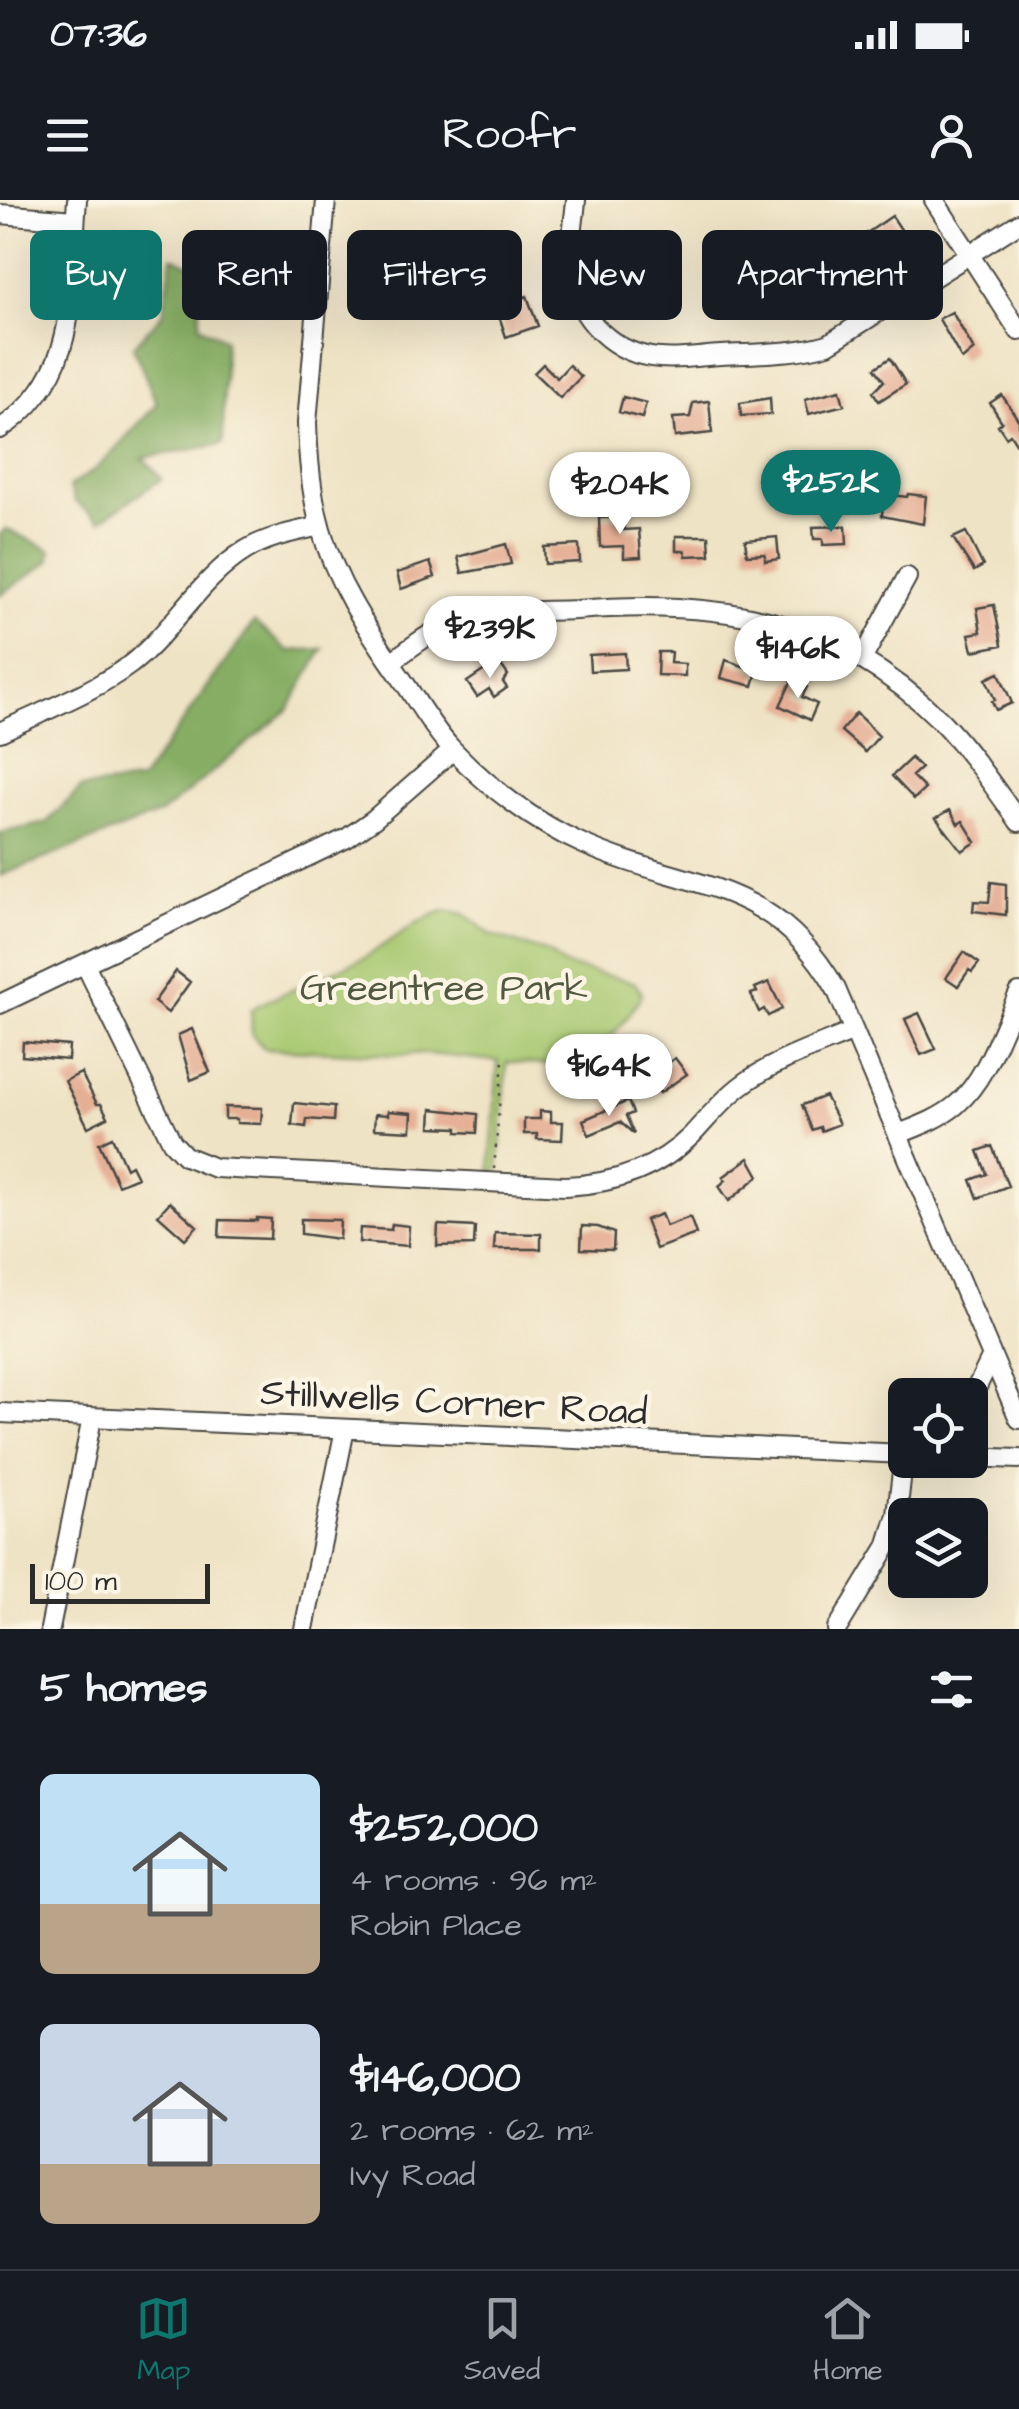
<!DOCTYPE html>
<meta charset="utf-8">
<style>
:root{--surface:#171b24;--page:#242831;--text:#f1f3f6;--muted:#9ea1a6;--line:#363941;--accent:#0f766e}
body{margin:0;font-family:"Architects Daughter",sans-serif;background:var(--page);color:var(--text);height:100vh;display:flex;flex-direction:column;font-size:38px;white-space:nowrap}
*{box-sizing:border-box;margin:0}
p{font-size:32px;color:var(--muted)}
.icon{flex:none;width:55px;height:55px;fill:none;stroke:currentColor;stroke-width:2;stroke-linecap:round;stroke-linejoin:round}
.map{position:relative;height:1429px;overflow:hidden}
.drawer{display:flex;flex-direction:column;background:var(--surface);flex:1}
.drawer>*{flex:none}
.hud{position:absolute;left:30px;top:30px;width:960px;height:90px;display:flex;gap:20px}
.buttons{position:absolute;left:888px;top:1178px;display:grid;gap:20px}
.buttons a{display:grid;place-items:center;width:100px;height:100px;border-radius:15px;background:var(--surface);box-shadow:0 10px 40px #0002;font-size:50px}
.scale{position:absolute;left:30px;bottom:25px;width:180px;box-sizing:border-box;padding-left:10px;border:5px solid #2b2b2b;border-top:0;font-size:28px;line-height:35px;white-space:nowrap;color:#2b2b2b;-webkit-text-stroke:8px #fcf5e5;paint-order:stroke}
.price{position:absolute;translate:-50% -85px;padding:0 22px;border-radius:35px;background:#fff;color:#222;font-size:32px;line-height:65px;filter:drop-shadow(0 2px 5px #0008)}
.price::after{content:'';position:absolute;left:50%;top:60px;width:30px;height:22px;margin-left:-15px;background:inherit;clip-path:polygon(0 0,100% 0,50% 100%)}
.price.active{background:var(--accent);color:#fff}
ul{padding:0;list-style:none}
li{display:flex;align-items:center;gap:30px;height:250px;padding:0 40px}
li span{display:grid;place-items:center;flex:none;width:280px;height:200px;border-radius:15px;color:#555}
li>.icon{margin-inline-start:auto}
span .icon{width:120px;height:120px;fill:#fffc;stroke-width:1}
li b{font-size:42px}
h2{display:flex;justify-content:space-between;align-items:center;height:120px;padding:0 40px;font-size:42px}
.tag{padding:0 35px;border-radius:15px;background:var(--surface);box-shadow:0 10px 40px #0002;font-size:35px;line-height:90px}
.tag.active{background:var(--accent);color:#fff}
.status{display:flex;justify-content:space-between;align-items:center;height:70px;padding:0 50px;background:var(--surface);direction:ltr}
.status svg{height:28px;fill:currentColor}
header{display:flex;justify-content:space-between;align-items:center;height:130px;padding:0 40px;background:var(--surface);font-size:45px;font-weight:600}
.dock{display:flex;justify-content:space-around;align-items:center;height:140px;border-top:2px solid var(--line);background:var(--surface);font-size:28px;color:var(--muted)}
.dock a{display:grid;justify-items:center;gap:5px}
.dock .active{color:var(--accent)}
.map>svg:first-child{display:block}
</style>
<div class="status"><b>07:36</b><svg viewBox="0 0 49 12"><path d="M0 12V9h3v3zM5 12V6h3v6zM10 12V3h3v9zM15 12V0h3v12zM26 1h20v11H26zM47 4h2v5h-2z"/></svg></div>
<header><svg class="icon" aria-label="menu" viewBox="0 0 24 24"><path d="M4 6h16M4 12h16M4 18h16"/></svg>Roofr<svg class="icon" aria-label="person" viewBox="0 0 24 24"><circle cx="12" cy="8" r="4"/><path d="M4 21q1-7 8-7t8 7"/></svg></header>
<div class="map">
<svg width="1019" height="1429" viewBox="0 0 1019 1429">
<rect width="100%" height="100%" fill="#fcf5e5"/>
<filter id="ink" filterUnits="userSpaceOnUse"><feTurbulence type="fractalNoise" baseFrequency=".01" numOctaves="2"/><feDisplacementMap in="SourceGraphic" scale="20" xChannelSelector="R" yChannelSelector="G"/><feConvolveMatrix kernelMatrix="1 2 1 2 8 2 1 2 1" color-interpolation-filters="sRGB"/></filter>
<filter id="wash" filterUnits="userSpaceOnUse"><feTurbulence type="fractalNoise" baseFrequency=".0048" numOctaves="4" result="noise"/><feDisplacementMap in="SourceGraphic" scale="40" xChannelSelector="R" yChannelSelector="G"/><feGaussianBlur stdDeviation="2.25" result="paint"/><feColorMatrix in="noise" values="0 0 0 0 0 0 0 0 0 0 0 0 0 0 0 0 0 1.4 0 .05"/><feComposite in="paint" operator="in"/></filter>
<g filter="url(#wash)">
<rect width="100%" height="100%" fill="#efe3c5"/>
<path fill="#a9c972" stroke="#6a7a4e" stroke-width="2.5" d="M446,710L464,714L491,735L548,753L563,765L634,782L642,793C628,822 603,849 573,861C556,869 526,862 507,862L498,971H490L498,861L419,853L403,855L265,849L252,835L251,810L260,804L366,757L421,720Z"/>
<path fill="#86ad64" stroke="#586c48" stroke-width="2.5" d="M172,57L200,69V126L225,140L223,244L143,258L162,279L100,321L75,302L69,287L98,267L157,204L133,147L163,113Z
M6,329L51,350L49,362L0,395V334Z
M254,422L289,451L323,449L288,510L162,613L0,676V633L46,623L81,588L140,581Z"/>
<g id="blocks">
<path fill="#e5af95" d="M892,16L908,40L872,64L864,50L861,52L858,39Z
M631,66L662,97L651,107L621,76Z
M808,73V87L790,88L791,103L776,104L774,74Z
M712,90H738V106L712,107Z
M527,96L538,126L506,137L496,107Z
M952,112L974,150L962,160L939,119Z
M890,158L906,184L879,201L873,192L884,181L875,168Z
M543,164L557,178L569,165L581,177L560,198L534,173Z
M840,190L844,205L809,214L805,199Z
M1002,195L1019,221V248L1010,234L1006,237L998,225L1002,222L990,203Z
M623,197L646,203L642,218L619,212Z
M770,198L771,214L741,216L740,203Z
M709,201L712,233L675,237L673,218L690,217L693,203Z
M908,294L926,296L923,324L882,316L883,301L890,302L891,295L907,297Z
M623,317L624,330L639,329L641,357L624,358V346L600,347L599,318Z
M846,326L847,344L823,345V339H814L813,327Z
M966,332L983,366L974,371L953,338Z
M676,336H709L710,355L686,356L685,351H676Z
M777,337L779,359L765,361V354L747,355L745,340Z
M506,344L511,364L462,373L458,357Z
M579,345L580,362L545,364L544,347Z
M430,362L435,377L401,389L397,373Z
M994,405L1002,445L973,451L969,434L981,432L977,408Z
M658,452H671L670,463L685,464V476L657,475Z
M625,453L626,469L590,471L589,455Z
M726,460L757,471L753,486L721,478Z
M498,461L508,475L503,482L507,488L494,497L489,489L477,497L467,482Z
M999,473L1012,503L996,510L992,501L995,500L986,479Z
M792,480L807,487L802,497L817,504L810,520L780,506Z
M856,513L879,536L865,552L841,531Z
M911,558L921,568L912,576L925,589L914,599L892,576Z
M950,610L958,624L963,621L976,642L962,651L936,618Z
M991,682L1006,684V715L973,711L974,701L989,702Z
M964,752L979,763L972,772L969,770L958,786L946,778Z
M176,771L190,782L168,813L154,802Z
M769,782L782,809L768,816L764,809L759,812L751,794L757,792L755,788Z
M919,813L936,849L921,855L905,819Z
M192,829L210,872L191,880L178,835Z
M23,842L69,846L68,860L22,856Z
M675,858L687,874L660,893L646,873L658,864L661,868Z
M81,873L97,904H101L108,917L88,927L65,881Z
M825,896L839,924L821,931L820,927L812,930L802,905Z
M628,901L633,913L626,916L634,934L620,922L589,935L583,920Z
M294,903L334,907L333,921L307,919L306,927L292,925Z
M225,907L262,908L261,924L237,923V919H225Z
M432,909L478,914L477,933L458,932V928L431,927Z
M388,911L412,913L411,931L374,929L375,914L388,915Z
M540,911L551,912V922H563L562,940L537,939V934H524V919H540Z
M112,937L126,968L131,965L137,977L118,985L99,943Z
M992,946L1008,986L978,998L971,980L987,974L978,951Z
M749,958L759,976L729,1001L719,986L726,980L723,977Z
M170,1002L197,1026L185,1039L158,1015Z
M661,1014L666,1026L690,1017L696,1034L656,1049L645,1020Z
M257,1018L271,1019L270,1039L219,1037L220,1020L257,1021Z
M301,1019L340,1020L339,1039L301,1034Z
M392,1024L409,1026L408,1046L359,1042L360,1028L391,1030Z
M438,1025L475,1027L474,1045L437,1046Z
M582,1026L598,1027L614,1033L613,1050L581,1049Z
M495,1033L541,1034V1049H494Z"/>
</g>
</g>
<g filter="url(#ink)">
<use href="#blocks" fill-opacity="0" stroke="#484742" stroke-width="2.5"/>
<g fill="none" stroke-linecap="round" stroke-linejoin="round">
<g stroke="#484742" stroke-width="22">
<path id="minor" d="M326,0L307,223C308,258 311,295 321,329C336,382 364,424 395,469C414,495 430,526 452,549C488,587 534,622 581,643C686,691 771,675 836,789L992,1156L970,1201
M576,0C574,25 568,52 572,76C578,120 615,155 660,158C680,160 701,156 721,155C757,153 794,154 828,144L1019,23
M934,0L1019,131
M0,14L75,20
M0,229C83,174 69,88 77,0
M863,458L907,377
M391,462C409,449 427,434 448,425C485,408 535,412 576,410C718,399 834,416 940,520C970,551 994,587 1019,622
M0,532C43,511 92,493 131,464C173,431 200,378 246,350C269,336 295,332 320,326
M85,764L172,942L185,956L215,968L565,986C614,984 657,970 692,935C708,918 723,899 742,885C775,860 816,847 854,831
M0,804L347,638L374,619L453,550
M899,934C919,926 939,919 956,905C987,879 1002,828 1019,793
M992,1156L1019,1219
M0,1213L905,1254
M970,1257L1019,1259
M50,1429L92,1218
M304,1429L345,1229
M837,1429L887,1347L897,1315L904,1254"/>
</g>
<path stroke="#484742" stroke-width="2.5" stroke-dasharray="2.5 8" stroke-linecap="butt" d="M494,969L503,860"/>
<use href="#minor" stroke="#fff" stroke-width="18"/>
</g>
</g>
<g text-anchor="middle" stroke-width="9" stroke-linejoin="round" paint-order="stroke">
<g font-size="38" fill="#515a40" stroke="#fcf5e5">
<text x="444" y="800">Greentree Park</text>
</g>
<g font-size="38" fill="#2b2b2b" stroke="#fcf5e5">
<text transform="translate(454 1201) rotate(3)" y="13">Stillwells Corner Road</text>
</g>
</g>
</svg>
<div class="buttons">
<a><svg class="icon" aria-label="locate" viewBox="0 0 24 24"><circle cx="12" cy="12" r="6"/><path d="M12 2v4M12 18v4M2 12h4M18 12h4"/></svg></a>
<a><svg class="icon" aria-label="layers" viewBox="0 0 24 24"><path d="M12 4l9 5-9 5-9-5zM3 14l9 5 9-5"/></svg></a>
</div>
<div class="scale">100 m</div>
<b class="price active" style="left:831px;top:335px">$252K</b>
<b class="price" style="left:620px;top:337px">$204K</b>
<b class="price" style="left:490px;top:481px">$239K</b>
<b class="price" style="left:798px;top:501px">$146K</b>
<b class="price" style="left:609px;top:919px">$164K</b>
<div class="hud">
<a class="tag active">Buy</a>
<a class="tag">Rent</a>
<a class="tag">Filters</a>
<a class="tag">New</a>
<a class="tag">Apartment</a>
</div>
</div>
<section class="drawer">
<h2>5 homes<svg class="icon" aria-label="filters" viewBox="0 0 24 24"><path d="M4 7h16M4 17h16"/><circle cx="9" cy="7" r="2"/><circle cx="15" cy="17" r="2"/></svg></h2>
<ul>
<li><span style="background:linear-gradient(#bfe0f5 65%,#b9a48a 0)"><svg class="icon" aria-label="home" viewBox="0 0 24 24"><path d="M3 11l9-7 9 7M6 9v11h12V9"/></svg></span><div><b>$252,000</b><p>4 rooms · 96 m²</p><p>Robin Place</p></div></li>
<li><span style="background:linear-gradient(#c9d6e8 70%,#b9a48a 0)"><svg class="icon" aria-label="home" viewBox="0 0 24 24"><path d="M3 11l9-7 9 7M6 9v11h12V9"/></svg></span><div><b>$146,000</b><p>2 rooms · 62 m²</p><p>Ivy Road</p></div></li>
</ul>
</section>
<nav class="dock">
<a class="active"><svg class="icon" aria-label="map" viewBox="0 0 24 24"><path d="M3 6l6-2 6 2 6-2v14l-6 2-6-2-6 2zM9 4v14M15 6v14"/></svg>Map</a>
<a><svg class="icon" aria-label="saved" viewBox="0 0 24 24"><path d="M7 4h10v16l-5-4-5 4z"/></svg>Saved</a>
<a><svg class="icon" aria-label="home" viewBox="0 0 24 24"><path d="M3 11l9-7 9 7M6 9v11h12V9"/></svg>Home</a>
</nav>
